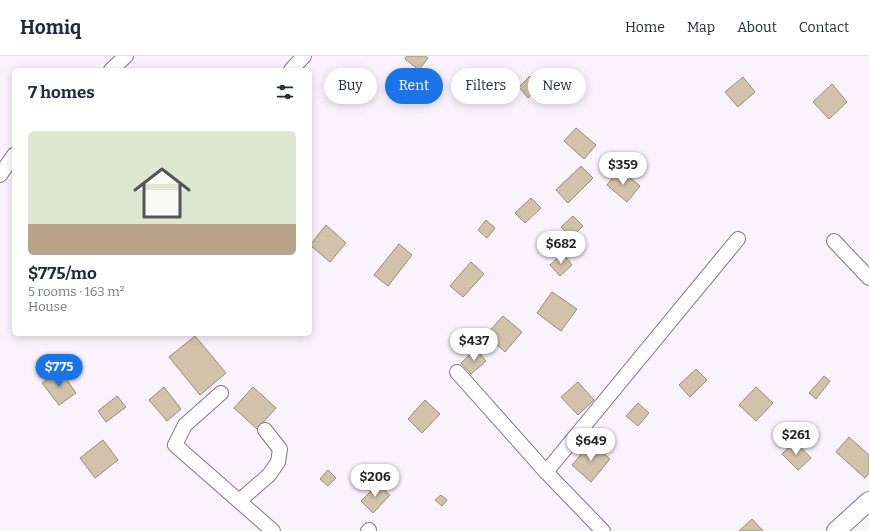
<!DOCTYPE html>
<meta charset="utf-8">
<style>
:root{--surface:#fff;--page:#f6f6f7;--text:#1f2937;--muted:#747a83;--line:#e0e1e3;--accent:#1a73e8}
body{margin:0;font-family:Bitter,serif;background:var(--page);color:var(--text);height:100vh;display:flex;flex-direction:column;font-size:15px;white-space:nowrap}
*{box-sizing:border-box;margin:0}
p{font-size:13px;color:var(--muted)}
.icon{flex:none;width:22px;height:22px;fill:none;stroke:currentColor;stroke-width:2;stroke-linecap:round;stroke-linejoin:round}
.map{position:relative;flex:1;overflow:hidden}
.drawer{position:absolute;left:12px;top:12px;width:300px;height:268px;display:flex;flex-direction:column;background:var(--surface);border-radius:6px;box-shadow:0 2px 10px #0003}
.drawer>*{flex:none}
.guide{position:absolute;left:324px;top:12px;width:380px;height:36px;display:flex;gap:8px}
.price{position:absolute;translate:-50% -34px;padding:0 9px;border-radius:14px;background:#fff;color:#222;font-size:13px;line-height:26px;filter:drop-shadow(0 1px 2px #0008)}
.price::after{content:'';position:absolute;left:50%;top:24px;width:12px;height:9px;margin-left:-6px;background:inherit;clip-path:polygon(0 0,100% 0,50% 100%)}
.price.on{background:var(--accent);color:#fff}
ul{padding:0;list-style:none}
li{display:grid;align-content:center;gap:8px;height:212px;padding:0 16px}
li+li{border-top:1px solid var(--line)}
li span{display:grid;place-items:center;height:124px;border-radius:6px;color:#555}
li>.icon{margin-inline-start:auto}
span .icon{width:72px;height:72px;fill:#fffc;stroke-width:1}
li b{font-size:17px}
h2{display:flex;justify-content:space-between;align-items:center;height:48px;padding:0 16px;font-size:17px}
.pill{padding:0 14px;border-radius:18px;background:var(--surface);box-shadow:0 2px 10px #0003;font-size:14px;line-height:36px}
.pill.on{background:var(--accent);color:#fff}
header{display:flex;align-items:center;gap:24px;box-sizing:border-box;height:56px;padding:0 20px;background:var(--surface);border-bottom:1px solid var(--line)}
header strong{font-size:19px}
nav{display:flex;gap:22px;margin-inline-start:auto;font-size:14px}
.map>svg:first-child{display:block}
</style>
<header>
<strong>Homiq</strong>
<nav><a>Home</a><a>Map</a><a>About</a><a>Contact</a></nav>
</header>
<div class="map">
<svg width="869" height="475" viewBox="0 0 869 475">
<rect width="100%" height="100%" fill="#faf2fc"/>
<path fill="#d2c2a9" stroke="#9b8c74" d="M407,0H425L428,2L419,14L405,3Z
M530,20L540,31L528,42L519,31Z
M743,21L755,36L738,51L725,36Z
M832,28L847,46L829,63L813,46Z
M576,72L596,89L584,103L564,85Z
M581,110L593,122L568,147L556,134Z
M619,113L640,130L627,146L607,129Z
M531,142L541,152L525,167L515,157Z
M573,160L583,170L572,181L561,171Z
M486,164L495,172L487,182L478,174Z
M326,169L346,187L330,206L310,189Z
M399,188L412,199L388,230L374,219Z
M563,197L572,209L560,220L550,209Z
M471,206L484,218L463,241L450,230Z
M552,236L577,253L561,275L537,257Z
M503,260L522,276L505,296L486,279Z
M195,280L226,317L200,339L169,301Z
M476,293L486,305L471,318L461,307Z
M696,313L707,324L690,341L679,329Z
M60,314L76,337L59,349L42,327Z
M824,320L830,325L816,343L809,337Z
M578,326L594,344L578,359L561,341Z
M164,331L181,353L167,365L149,344Z
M253,331L276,352L257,373L234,352Z
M756,331L773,347L756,365L739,349Z
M117,340L126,351L106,366L98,355Z
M425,344L440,358L422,377L408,363Z
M638,347L649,357L638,370L626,360Z
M849,381L869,399V417L865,422L836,396Z
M103,384L118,404L95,422L80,402Z
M795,385L811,402L798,414L782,398Z
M591,387L610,403L591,426L572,409Z
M328,414L336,422L328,430L320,423Z
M378,428L390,439L373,457L361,445Z
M441,439L447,444L442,450L435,444Z
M752,463L763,475H739Z"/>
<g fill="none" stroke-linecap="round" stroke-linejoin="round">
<g stroke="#837389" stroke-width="16">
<path id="minor" d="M111,14L126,0
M291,14L304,0
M0,119L14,99
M834,185L869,222
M457,316L546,416
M221,337L185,369L175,389L273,475
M239,445L269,419L278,406L280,393L265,374
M368,475L369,474
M603,475L546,416L738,183"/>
</g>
<g stroke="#837389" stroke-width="20">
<path id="major" d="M836,475L869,445"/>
</g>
<use href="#minor" stroke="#fff" stroke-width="14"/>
<use href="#major" stroke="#fff" stroke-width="18"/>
</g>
</svg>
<b class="price" style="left:623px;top:130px">$359</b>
<b class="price" style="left:561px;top:209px">$682</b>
<b class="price" style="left:474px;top:306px">$437</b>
<b class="price on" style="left:59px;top:332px">$775</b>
<b class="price" style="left:796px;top:400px">$261</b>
<b class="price" style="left:591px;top:406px">$649</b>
<b class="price" style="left:375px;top:442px">$206</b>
<div class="guide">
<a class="pill">Buy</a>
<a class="pill on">Rent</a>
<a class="pill">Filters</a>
<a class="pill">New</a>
</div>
<section class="drawer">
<h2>7 homes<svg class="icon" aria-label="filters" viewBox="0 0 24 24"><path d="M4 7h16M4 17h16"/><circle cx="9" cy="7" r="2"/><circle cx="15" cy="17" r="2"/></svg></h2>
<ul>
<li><span style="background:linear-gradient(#dfe7d0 75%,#b9a48a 0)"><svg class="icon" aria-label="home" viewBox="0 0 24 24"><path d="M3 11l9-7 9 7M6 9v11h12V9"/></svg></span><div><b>$775/mo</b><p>5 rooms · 163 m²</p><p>House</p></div></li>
</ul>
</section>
</div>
